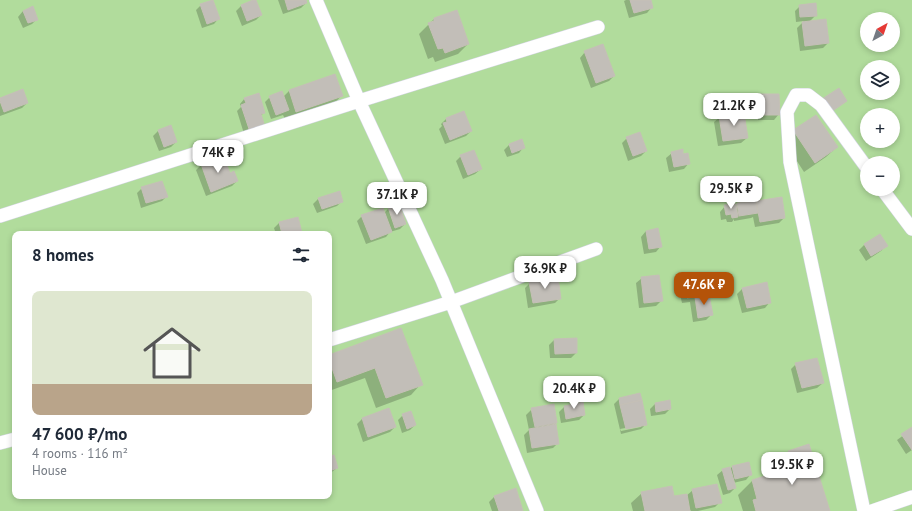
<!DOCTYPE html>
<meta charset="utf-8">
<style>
:root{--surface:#fff;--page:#f2f2f3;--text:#1f2937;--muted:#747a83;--accent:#b45309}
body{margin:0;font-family:"PT Sans",sans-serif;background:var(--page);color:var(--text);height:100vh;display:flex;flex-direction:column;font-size:15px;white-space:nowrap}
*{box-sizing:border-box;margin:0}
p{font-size:13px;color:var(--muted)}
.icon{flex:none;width:22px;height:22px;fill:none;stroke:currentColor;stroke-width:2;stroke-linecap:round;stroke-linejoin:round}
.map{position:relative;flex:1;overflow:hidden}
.panel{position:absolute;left:12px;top:231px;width:320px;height:268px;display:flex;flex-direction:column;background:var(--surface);border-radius:8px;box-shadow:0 2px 6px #0003}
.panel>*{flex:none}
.needle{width:26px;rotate:40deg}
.controls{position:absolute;left:860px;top:12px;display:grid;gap:8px}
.controls a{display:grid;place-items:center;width:40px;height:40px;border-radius:50%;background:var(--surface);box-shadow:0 2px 6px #0003;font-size:20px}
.price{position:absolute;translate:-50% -34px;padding:0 9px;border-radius:8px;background:#fff;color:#222;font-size:13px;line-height:26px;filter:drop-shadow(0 1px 2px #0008)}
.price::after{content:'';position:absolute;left:50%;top:24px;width:12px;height:9px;margin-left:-6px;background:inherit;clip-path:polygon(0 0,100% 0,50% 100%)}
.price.current{background:var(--accent);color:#fff}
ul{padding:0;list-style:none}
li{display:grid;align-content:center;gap:8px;height:212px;padding:0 20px}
li span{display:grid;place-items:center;height:124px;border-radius:8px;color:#555}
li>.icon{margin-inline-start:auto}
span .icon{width:72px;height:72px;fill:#fffc;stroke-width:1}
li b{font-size:17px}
h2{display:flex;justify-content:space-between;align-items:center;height:48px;padding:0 20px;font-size:17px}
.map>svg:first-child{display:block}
</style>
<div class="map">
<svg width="912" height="511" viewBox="0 0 912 511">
<rect width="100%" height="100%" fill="#eae4dc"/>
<path fill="#b1dc9c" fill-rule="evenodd" d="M0,0H912V511H0ZM867,19H893V45H867ZM867,67H893V93H867ZM867,115H893V141H867ZM867,163H893V189H867ZM15,234H329V496H15Z"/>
<path fill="#0003" fill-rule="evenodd" d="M278,0H305L306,3L301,8L283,14Z
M626,0H650L652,7L647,13L629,18L624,1Z
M201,5L219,18L214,24L202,28L196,10Z
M241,6L261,15L256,20L242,26L236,11Z
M800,6L816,15L809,22L828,43L823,48L800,51L797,28L804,21L796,22L795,11Z
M23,11L37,19L32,24L23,28L18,17Z
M434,19L468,44L458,54L435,62L433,57L428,59L419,34Z
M585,52L614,76L609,81L591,88L580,58Z
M335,76L342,95L332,106L286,121L283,115L271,119L265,102L270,97H283L289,91Z
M756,95L779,114L774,120H758V109L752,110L751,101Z
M245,98L264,112L245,137L237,111L241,107L240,104Z
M0,99L27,103L22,108L0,116Z
M720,117L747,138L741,143L718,146L714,122Z
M446,119L471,131L466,136L445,144L439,129L442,126L441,124Z
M171,126L176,142L171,147L159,151L153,136L158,131Z
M794,131L837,147L826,157L804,172L784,141Z
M627,138L646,151L641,156L628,161L622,143Z
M521,140L524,147L519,153L507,157L504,150L509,145Z
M672,153L683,155L689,163L684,169L669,172L666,158Z
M461,156L481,169L475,174L463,179L456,161Z
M223,157L229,175L237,181L232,186L206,196L196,170L201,165Z
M142,188L167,196L162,201L141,208L137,193Z
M781,198L784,218L779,223L755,227L753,217L751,218L734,221V219L732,222H727L726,219L721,220L720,212L725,206L735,207L738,204Z
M318,199L342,201L337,206L317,213L313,204Z
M389,208L405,224L400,229L390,232L386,237L366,244L357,221L362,216L384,213Z
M279,223L301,232L299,234H276L274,228Z
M646,231L661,246L656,252L644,254L641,237Z
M880,235L886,246L881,251L866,261L859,250L864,245Z
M642,278L662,300L656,306L639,308L636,283Z
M706,280L711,315L706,320L693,322L690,302L682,303L679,290L684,284Z
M530,283L560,298L555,303L528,308L525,288Z
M742,289L770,302L765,308L742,313L737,294Z
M401,329L421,384L411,395L376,408L365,378L329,391V356Z
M554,340L576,353L571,358H550L549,345Z
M796,364L823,383L817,388L797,393L791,369Z
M639,394L646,424L641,429L621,434L614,404L619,399ZM641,425V427L621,431L620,429Z
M582,403L584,415L579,420L561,423L559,412L564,407Z
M655,404L670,409L665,414L651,416L650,409Z
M388,409L395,427L390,432L363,442L357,424L362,419Z
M532,409L556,423L555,424L558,443L553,448L527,453L524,435L529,430L526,415Z
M403,415L415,425L410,430L402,433L398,420Z
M912,429V450L906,454L897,440Z
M809,445L829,511H743L738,495L752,481L776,473L774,466L788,452Z
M329,458L337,468L329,474Z
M732,467L751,474L746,480L733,483L735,488L730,493L723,495L717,475L723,470L730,469Z
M515,490L522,511H492L489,502L494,497Z
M693,490L720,502L715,507L698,511H691L690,510L689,511H633L631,503L642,493L674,497L686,496Z"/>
<path fill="#c2beb8" stroke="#c5c0b6" d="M213,0L220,19L207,24L200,4Z
M253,0H256L262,15L247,21L241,5Z
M285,0H306L307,3L288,10Z
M630,0H651L653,8L634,13Z
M816,3L817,16L800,17L799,5Z
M33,6L38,20L28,23L23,11Z
M457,10L469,44L445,53L443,48L438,49L428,23L434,21V18Z
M826,19L829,43L805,46L802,22Z
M603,44L615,76L596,83L584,51Z
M335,74L343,96L296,112L289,90Z
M839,88L847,101L831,112L822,99Z
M23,89L28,103L4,112L0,101V98Z
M282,91L289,110L276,115L269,96Z
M259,93L265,113L261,114L265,127L250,132L241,105L246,103L244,98Z
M756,94H779L780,115H763L762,105H757Z
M464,111L472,131L450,140L443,123L447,122L446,118Z
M744,113L748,138L723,141L719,116Z
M816,115L838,147L815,163L793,130Z
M171,125L177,142L164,147L158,130Z
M640,132L647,151L633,156L626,137Z
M522,139L525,148L512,153L509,144Z
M683,149V154L688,153L690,164L674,167L671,152Z
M474,150L482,169L468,175L460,155Z
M223,156L230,173L234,171L238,181L211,192L201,164Z
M162,181L168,197L146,203L141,187Z
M340,191L343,202L322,209L318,198Z
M782,197L785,218L760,222L756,201Z
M756,201L758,213L739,216L737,203Z
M399,203L406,224L395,228L388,207Z
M736,204L738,217L732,218L731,214L726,215L724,205Z
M383,208L392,232L371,240L361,215Z
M298,217L302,233L282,234L279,222Z
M658,228L662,247L649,249L646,231Z
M880,234L888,246L871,256L864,244Z
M659,275L663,301L644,303L641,277Z
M558,277L561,299L533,303L529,282Z
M707,279L709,295L687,298L684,283Z
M767,282L771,303L747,308L742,288Z
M709,295L713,315L698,318L695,297Z
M401,328L423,385L386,398L375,368L337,382L329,360V355Z
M577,338V353L555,354L554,339Z
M817,358L824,383L802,388L795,363Z
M640,393L642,400L620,405L619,398Z
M642,400L647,425L626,429L620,405Z
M670,400L671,409L656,412L655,403Z
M583,402L585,415L566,419L564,406Z
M554,404L557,423L535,427L531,408Z
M389,408L396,427L368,437L362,418Z
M411,411L416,425L407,429L402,414Z
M556,424L559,444L532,448L529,429Z
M912,427V450L901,434Z
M809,444L830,511H756L753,500L757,499L752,480L793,467L788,451Z
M334,455L338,468L329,471V457Z
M749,462L752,475L735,479L732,466Z
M730,467L736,488L728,490L722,469Z
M717,484L722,503L696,508L692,489Z
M672,486L674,496L687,494L690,511H645L641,492Z
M516,488L523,511H499L494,496Z"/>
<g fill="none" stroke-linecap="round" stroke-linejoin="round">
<g stroke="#d1d4e1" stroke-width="14">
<path id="lane" d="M316,0L359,101L442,280L537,511
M882,189L912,229
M0,216L359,101L598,27
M329,340L451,302L596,249
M0,443L15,439
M864,511L790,162L787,112L796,95H808L821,105L867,168
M872,511L912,497"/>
</g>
<use href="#lane" stroke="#fff" stroke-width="13"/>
</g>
</svg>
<div class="controls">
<a><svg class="needle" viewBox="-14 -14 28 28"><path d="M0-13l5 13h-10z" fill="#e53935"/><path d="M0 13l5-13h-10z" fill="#747a83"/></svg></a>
<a><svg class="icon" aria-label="layers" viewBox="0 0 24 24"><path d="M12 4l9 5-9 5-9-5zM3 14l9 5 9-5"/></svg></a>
<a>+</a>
<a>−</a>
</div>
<b class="price" style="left:734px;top:127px">21.2K ₽</b>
<b class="price" style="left:218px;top:174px">74K ₽</b>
<b class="price" style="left:731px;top:210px">29.5K ₽</b>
<b class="price" style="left:397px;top:216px">37.1K ₽</b>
<b class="price" style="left:545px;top:290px">36.9K ₽</b>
<b class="price current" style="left:704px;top:306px">47.6K ₽</b>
<b class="price" style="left:574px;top:410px">20.4K ₽</b>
<b class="price" style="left:792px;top:486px">19.5K ₽</b>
<section class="panel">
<h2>8 homes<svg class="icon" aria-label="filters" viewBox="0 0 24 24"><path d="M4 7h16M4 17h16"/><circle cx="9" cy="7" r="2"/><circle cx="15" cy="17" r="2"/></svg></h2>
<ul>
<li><span style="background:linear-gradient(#dfe7d0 75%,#b9a48a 0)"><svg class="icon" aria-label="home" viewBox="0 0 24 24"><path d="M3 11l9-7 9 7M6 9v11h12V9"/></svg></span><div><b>47 600 ₽/mo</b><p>4 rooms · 116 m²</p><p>House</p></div></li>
</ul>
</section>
</div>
